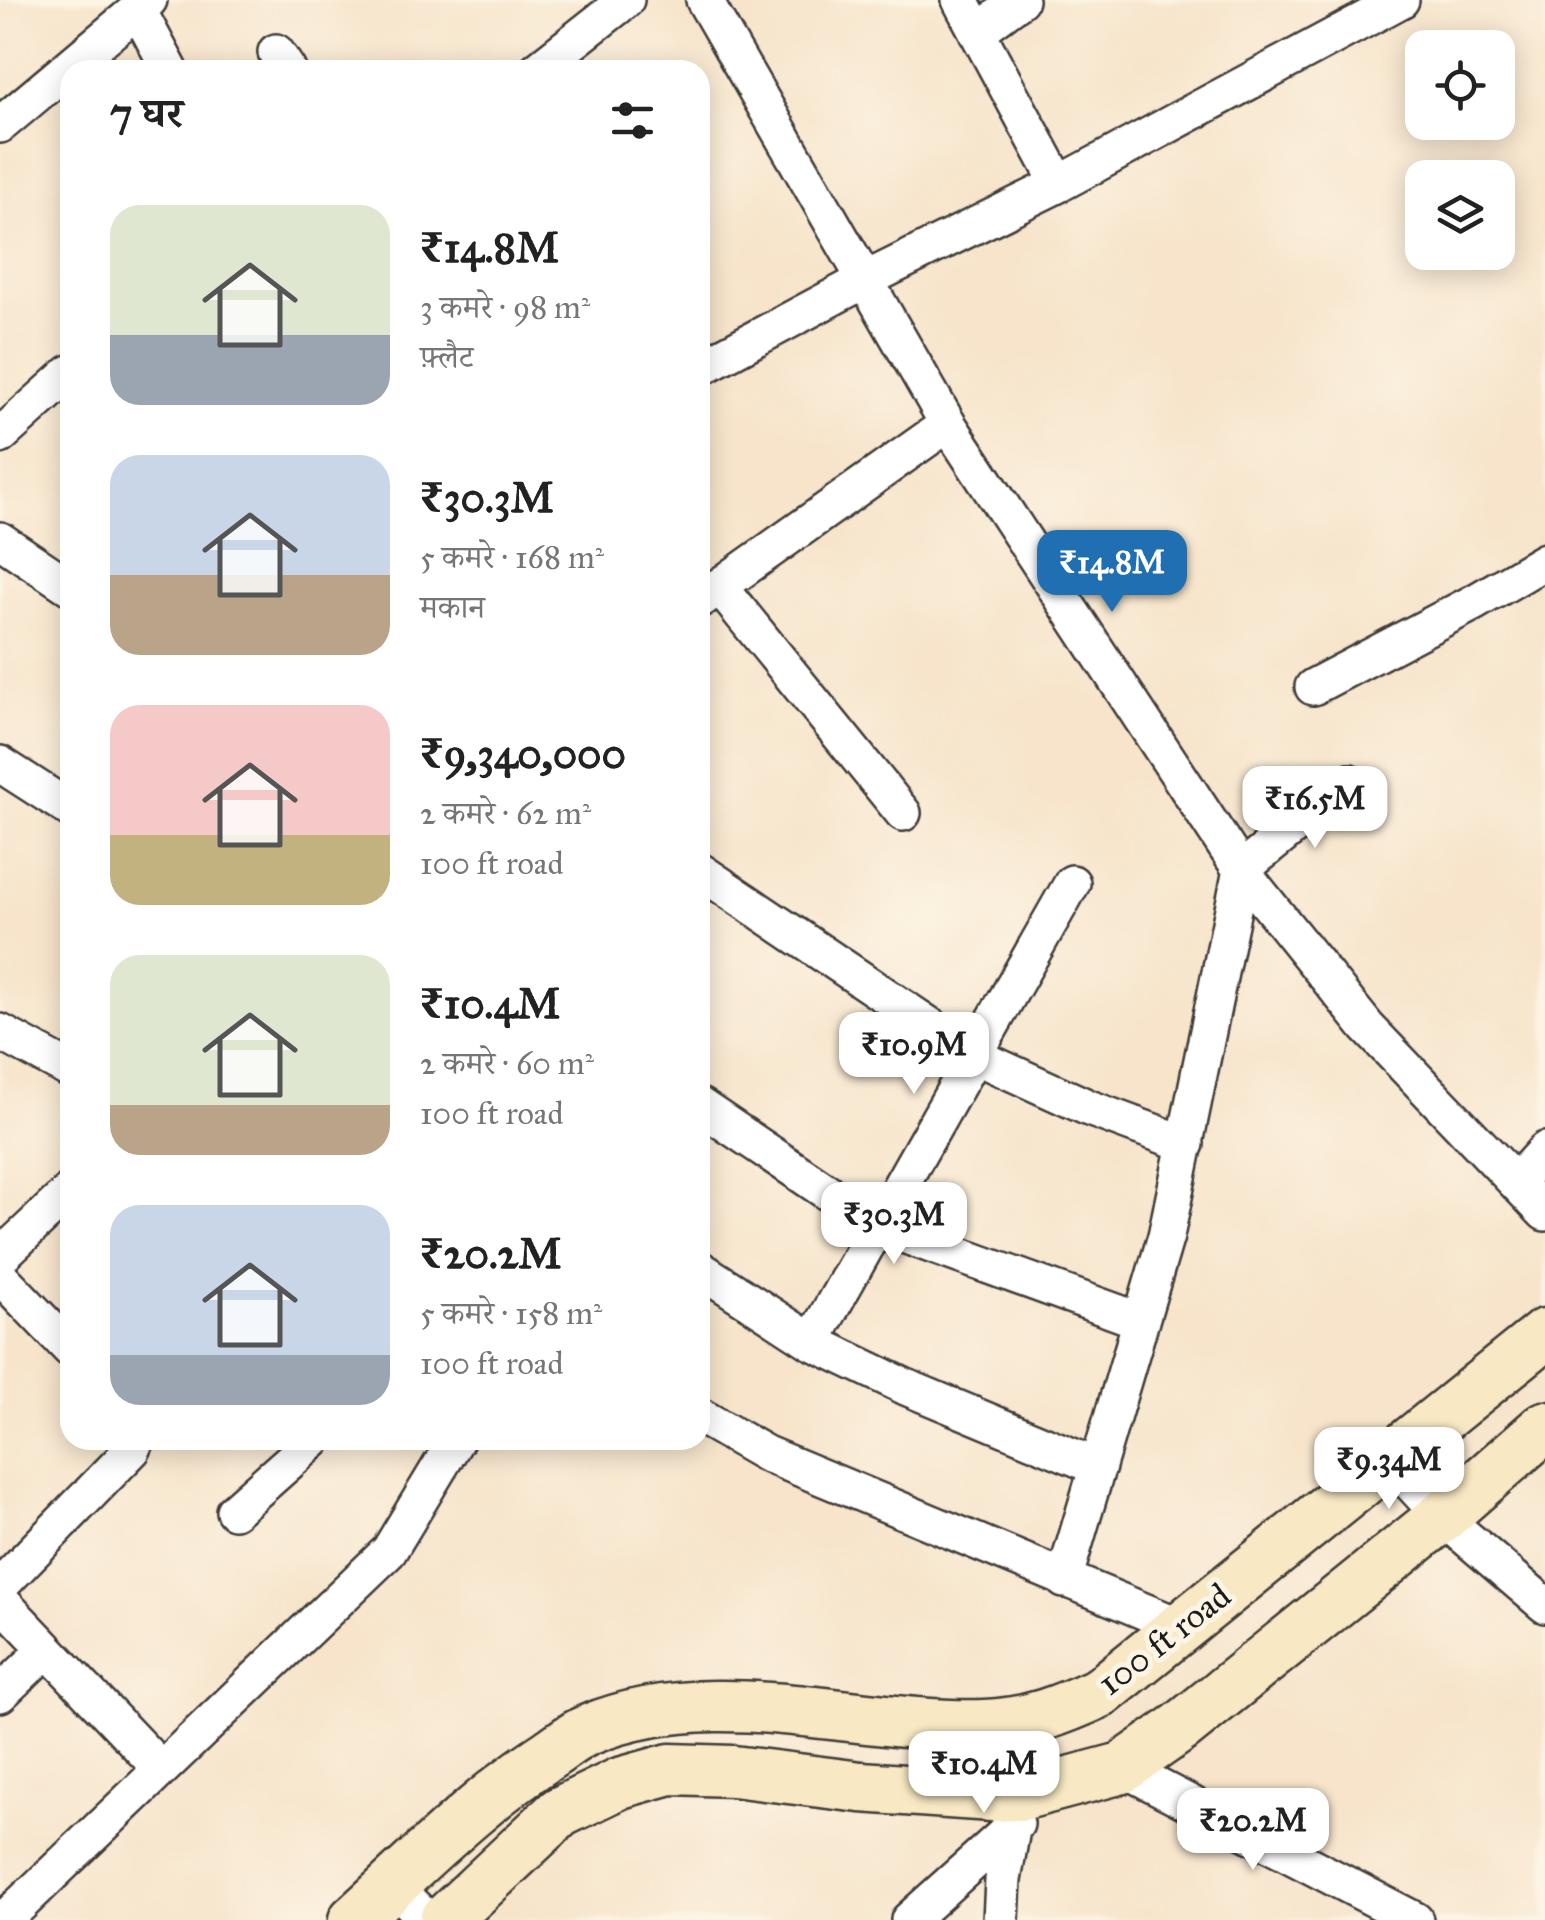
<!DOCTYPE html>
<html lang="hi">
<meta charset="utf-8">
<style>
:root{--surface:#fff;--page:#f2f2f2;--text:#222;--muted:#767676;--accent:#1f6fb2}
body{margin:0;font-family:"IM FELL Great Primer","Noto Serif Devanagari",serif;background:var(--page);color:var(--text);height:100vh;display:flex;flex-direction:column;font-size:38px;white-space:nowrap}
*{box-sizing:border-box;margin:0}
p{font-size:32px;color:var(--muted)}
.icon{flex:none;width:55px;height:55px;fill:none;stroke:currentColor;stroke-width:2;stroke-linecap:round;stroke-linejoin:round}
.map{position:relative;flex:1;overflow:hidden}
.side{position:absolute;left:60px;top:60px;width:650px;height:1390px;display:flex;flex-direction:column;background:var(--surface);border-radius:30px;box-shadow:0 5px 25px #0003}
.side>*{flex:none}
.tools{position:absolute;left:1405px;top:30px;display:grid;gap:20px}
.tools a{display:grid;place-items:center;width:110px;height:110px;border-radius:20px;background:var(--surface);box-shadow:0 5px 25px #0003;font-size:50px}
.price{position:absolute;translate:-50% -85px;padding:0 22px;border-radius:20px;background:#fff;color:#222;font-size:32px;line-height:65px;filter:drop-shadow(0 2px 5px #0008)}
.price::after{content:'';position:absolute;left:50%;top:60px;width:30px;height:22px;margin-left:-15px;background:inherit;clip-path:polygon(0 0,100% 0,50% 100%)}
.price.on{background:var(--accent);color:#fff}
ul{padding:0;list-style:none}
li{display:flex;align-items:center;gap:30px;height:250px;padding:0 50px}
li span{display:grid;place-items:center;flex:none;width:280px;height:200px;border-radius:30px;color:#555}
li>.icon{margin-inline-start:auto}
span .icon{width:120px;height:120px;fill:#fffc;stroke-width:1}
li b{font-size:42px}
h2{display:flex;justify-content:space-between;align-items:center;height:120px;padding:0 50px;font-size:42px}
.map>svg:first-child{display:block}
</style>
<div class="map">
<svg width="1545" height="1920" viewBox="0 0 1545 1920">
<rect width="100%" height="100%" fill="#fcf5e5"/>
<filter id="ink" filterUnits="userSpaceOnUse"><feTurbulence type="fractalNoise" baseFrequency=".01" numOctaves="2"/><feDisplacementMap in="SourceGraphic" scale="20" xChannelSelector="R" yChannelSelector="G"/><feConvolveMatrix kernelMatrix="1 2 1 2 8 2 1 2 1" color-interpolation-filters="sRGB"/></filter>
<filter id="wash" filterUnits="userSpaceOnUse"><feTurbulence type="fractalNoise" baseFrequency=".0048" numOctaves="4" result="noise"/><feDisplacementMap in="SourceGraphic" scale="40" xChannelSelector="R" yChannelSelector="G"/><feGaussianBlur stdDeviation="2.25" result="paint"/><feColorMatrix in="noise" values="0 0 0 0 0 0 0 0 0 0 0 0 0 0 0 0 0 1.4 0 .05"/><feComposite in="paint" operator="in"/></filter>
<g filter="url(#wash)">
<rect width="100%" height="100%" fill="#f7e4cb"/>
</g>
<g filter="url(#ink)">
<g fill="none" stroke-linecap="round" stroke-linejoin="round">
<g stroke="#3d3a36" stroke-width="40">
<path id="minor" d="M704,0L948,424L1241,870L1367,1027L1545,1213
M960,0L1059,184
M138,10L170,70
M977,32L1020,0
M276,52L288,70
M537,70L626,0
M0,125L149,0
M700,368L865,280L1059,184L1401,0
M0,436L70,373
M0,540L70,587
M719,586L903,813
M700,600L948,424
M1313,687L1475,602L1545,561
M0,764L70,809
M700,871L975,1056L1089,1108L1186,1144
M0,1032L70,1070
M700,1106L876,1225L1141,1321
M1516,1182L1545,1150
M0,1257L70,1191
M700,1269L812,1342L906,1387L1098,1467
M0,1276L70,1349
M812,1342L1072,883
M700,1416L766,1454L1182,1627
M1389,1460L1442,1517L1545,1605
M234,1511L314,1440
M1064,1580L1166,1236L1241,870L1349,782
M0,1586L133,1449L137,1440
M0,1600L160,1768
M0,1694L46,1650
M1122,1768L1415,1920
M392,1885L428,1920
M4,1920L389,1551L456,1440
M909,1920L1016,1824
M1001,1920L1003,1880L1032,1718"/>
</g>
<g stroke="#3d3a36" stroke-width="55">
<path id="secondary" d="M354,1920C417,1863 479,1800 550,1754C562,1746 575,1735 588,1730C716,1677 853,1729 985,1725C1027,1724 1064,1709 1101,1692L1545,1334
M445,1920L560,1812L620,1783L670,1769L733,1771L861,1787L992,1796L1021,1795L1122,1768L1181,1727L1442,1517L1545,1427"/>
</g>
<use href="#minor" stroke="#fff" stroke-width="35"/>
<use href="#secondary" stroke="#f8e8c3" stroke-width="50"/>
</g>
</g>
<g text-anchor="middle" stroke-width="10" stroke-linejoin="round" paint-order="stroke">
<g font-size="35" fill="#1c1c1c" stroke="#fcf5e5">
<text transform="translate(1164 1639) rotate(-38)" y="12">100 ft road</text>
</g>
</g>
</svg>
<div class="tools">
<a><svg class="icon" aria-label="locate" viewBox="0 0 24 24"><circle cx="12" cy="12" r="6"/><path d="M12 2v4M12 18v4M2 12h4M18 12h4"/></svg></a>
<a><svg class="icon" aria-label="layers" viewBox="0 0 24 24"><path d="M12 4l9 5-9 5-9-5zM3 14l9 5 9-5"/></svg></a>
</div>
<b class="price on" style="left:1112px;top:615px">₹14.8M</b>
<b class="price" style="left:1315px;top:851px">₹16.5M</b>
<b class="price" style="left:914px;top:1097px">₹10.9M</b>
<b class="price" style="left:894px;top:1267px">₹30.3M</b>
<b class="price" style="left:1389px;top:1512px">₹9.34M</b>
<b class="price" style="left:984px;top:1816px">₹10.4M</b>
<b class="price" style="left:1253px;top:1873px">₹20.2M</b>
<section class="side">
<h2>7 घर<svg class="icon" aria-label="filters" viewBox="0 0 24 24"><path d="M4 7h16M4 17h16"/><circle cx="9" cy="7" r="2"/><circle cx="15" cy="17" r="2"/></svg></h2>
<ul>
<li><span style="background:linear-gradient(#dfe7d0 65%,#9aa5b1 0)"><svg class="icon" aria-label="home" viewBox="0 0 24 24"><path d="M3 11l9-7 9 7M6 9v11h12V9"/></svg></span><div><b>₹14.8M</b><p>3 कमरे · 98 m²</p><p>फ़्लैट</p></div></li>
<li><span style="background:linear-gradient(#c9d6e8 60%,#b9a48a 0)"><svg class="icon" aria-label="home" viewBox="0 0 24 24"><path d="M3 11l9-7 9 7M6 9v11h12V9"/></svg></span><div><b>₹30.3M</b><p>5 कमरे · 168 m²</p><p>मकान</p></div></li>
<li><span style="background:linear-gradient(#f6c9c9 65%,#c2b280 0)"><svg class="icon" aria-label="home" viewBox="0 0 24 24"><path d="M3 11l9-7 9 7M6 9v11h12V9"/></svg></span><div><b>₹9,340,000</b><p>2 कमरे · 62 m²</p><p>100 ft road</p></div></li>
<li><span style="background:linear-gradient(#dfe7d0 75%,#b9a48a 0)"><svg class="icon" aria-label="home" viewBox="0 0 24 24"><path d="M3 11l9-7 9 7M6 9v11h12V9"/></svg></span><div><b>₹10.4M</b><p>2 कमरे · 60 m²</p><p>100 ft road</p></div></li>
<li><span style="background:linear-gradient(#c9d6e8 75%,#9aa5b1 0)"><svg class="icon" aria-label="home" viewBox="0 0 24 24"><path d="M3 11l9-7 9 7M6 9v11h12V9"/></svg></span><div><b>₹20.2M</b><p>5 कमरे · 158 m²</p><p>100 ft road</p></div></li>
</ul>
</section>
</div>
